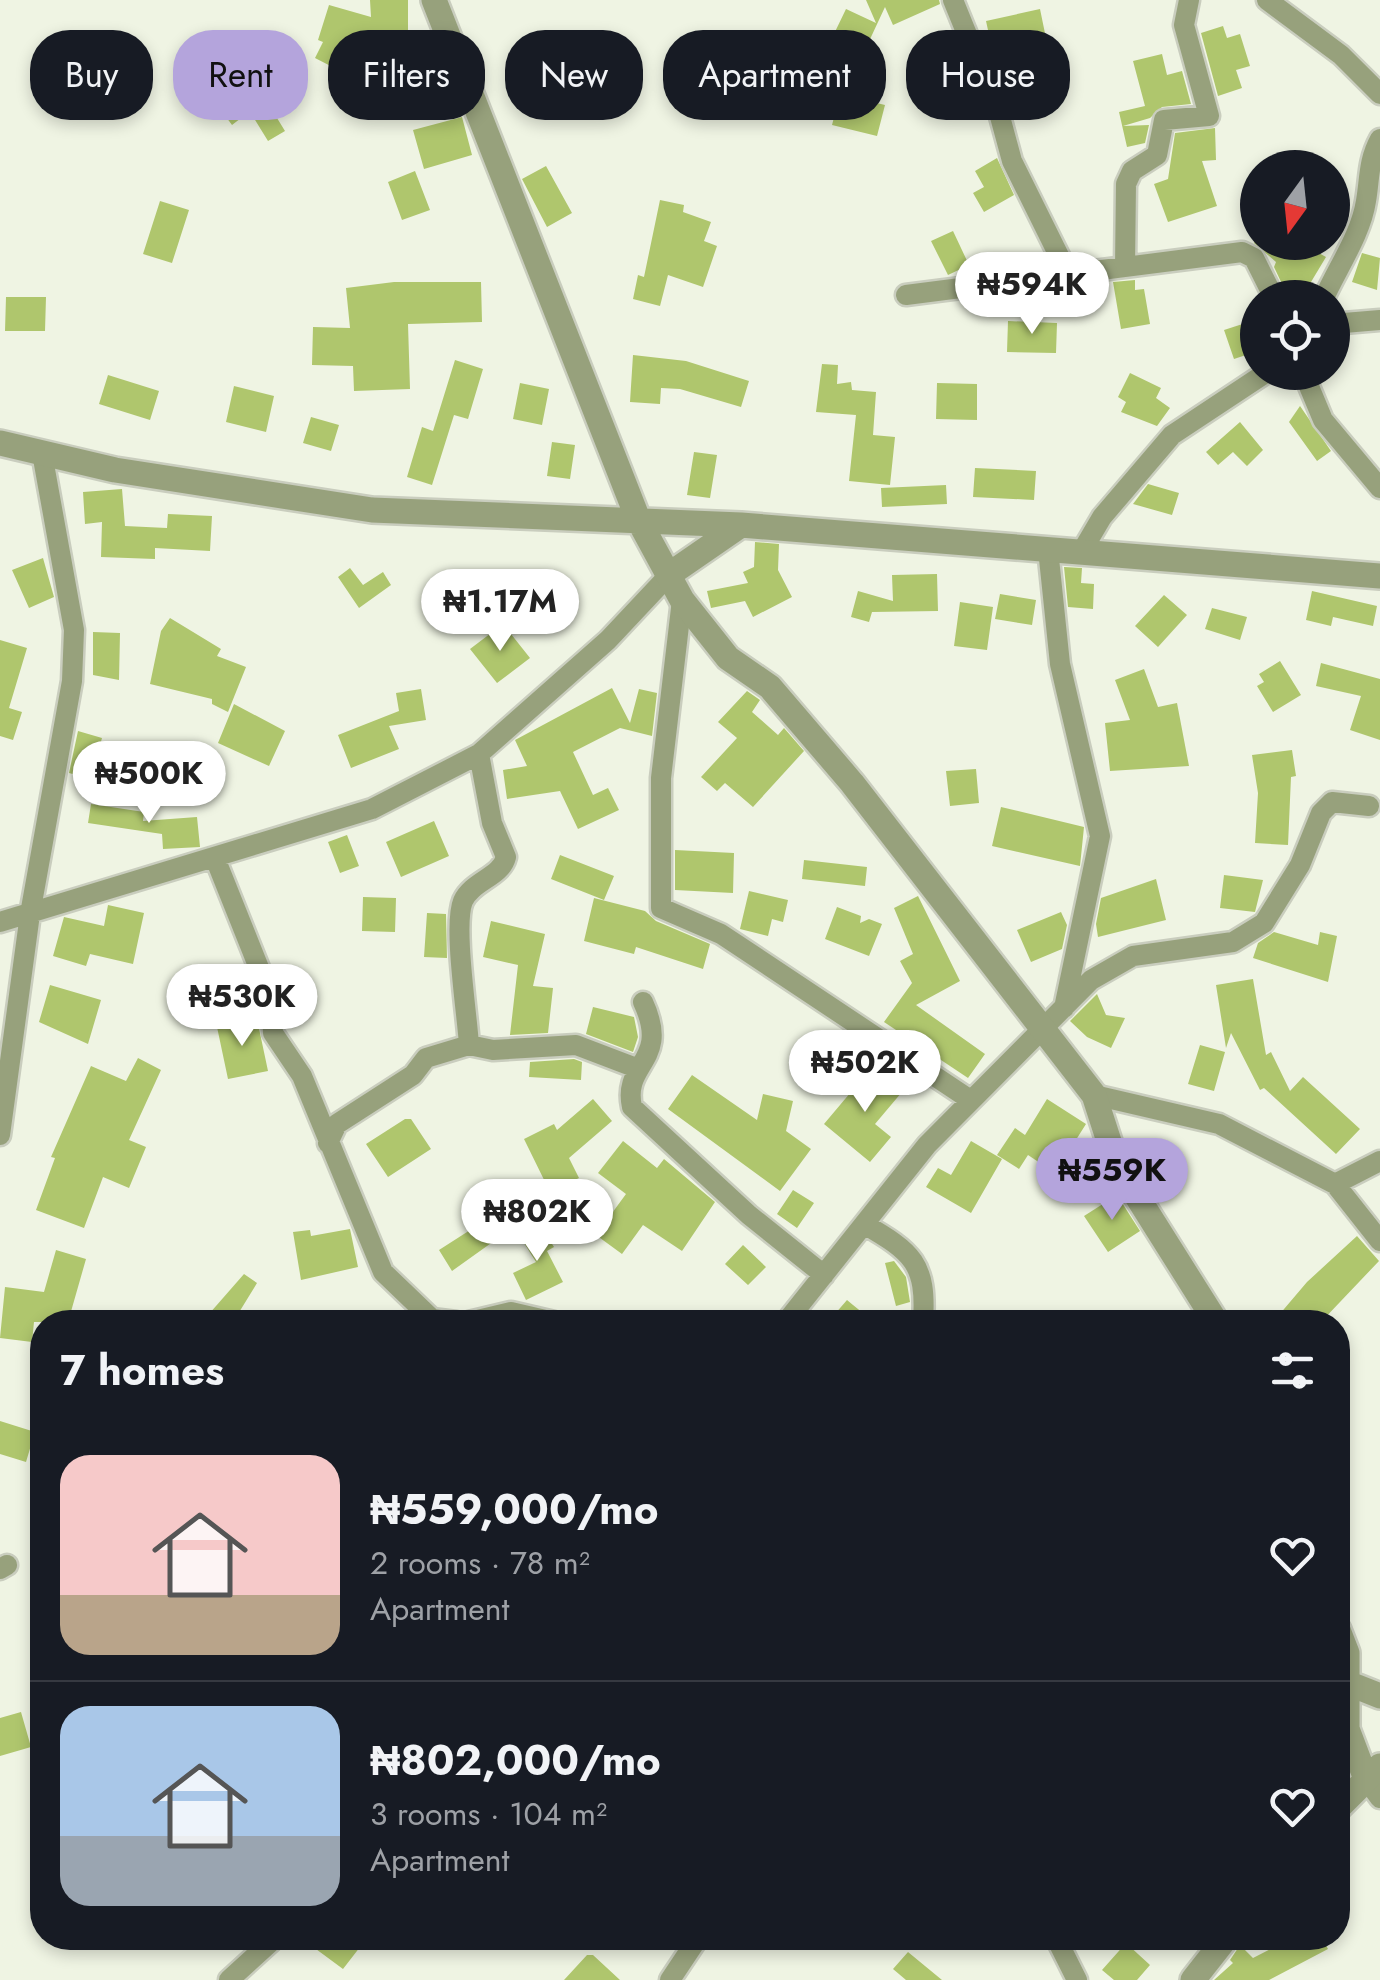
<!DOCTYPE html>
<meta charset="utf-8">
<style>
:root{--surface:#171b24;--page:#242831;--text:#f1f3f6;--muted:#9ea1a6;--line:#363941;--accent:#b4a4dc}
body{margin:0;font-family:Jost,sans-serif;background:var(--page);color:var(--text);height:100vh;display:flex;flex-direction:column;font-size:38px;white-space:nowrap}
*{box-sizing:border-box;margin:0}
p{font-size:32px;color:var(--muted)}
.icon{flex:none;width:55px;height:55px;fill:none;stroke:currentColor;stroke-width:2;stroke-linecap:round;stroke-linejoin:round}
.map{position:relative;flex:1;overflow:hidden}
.side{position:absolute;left:30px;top:1310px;width:1320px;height:640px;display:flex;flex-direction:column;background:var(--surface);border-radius:40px;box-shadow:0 5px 15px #0003}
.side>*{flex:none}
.guide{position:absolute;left:30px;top:30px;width:1320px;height:90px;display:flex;gap:20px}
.needle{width:65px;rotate:195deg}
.tools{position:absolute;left:1240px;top:150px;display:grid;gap:20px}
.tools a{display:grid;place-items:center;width:110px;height:110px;border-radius:50%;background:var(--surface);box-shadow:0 5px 15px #0003;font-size:50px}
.price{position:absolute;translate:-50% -85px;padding:0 22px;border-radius:35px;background:#fff;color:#222;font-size:32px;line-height:65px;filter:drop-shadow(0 2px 5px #0008)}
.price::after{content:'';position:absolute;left:50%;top:60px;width:30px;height:22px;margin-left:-15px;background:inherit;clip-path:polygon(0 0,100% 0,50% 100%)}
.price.on{background:var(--accent);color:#111}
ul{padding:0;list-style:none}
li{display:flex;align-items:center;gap:30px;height:250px;padding:0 30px}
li+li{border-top:2px solid var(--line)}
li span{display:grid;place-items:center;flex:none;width:280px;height:200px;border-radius:30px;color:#555}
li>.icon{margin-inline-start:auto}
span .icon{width:120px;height:120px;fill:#fffc;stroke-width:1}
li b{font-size:42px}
h2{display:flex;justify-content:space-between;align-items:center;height:120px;padding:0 30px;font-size:42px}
.chip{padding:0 35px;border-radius:40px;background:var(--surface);box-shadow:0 5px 15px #0003;font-size:35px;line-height:90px}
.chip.on{background:var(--accent);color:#111}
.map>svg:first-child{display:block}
</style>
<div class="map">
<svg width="1380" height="1980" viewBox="0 0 1380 1980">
<rect width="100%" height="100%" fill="#eff4e3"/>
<path fill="#afc66d" d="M370,0H408V34L416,36L408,74L359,64L352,77L315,58L323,42L318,40L329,5L371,17Z
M866,0H939L940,4L893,25L885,7L851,80L819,65L846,9L876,23Z
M1040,9L1048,48L1038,50L1040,62L997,71L986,21Z
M1223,26L1227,38L1240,34L1250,66L1236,70L1242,88L1218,96L1201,33Z
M561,34L590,72L565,91L536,52Z
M1162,54L1167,75L1182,71L1191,104L1162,107L1150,118L1123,126L1149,125L1145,143L1127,147L1119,112L1145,106L1133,61Z
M222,84L245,115L232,125L209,94Z
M840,94L885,105L877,136L832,125Z
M269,105L285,131L268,141L252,115Z
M462,117L472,155L424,169L413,130Z
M1215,128L1216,160L1202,161L1217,206L1168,222L1154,184L1168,179L1175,133Z
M997,158L1014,195L984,212L973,193L984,187L975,171Z
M546,166L572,213L547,227L522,179Z
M415,171L430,210L402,220L388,182Z
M660,200L684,205L683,212L711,222L704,241L717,246L703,287L668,275L660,306L633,299L638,275L644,277Z
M160,201L189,210L172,263L143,254Z
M953,231L969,265L948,275L931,241Z
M1257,237L1258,242H1268L1302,258L1308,247L1326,257L1302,297L1283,286L1274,267L1276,262L1254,243Z
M1362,253L1380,258L1377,290L1352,282Z
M1135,280V290L1144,289L1150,324L1121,329L1113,282Z
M394,282H481L482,322L408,324L410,389L354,391L353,366L312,365L313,327L350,328L346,288Z
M6,297H46L45,331H5Z
M1258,319V351L1234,359L1224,330Z
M1008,321L1057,323L1056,353L1007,352Z
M633,355L686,361L749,381L741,407L680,389L661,388L660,404L630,402Z
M455,360L483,369L468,419L454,415L432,485L407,477L422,427L433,431Z
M822,364L838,365L837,384L851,382L852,390L876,392L873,435L895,437L890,485L849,481L856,415L816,412Z
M1130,373L1161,388L1156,398L1170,408L1157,426L1121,412L1126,402L1118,397Z
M108,375L159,391L150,420L99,404Z
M520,383L549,389L542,425L513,419Z
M937,383L977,384V420L936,419Z
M234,386L274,396L266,432L226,422Z
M1300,406L1331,451L1317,461L1289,422Z
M311,417L339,425L331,451L303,443Z
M1240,422L1263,450L1247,466L1233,452L1218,465L1206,452Z
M552,442L575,445L570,479L547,476Z
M694,452L717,455L710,498L687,495Z
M975,468L1036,471L1034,500L973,497Z
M1148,484L1179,493L1172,515L1133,504Z
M946,485L947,504L882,507L881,488Z
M122,489L125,526L167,528L168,514L212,516L210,551L155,548V559L101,557L102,522L85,524L83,492Z
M755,542L779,544L778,570L792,597L753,617L745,601L711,608L707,591L748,583L743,572L754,567Z
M43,558L54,597L29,608L12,570Z
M1064,567L1082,568L1081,583L1094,584L1093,609L1068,607Z
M350,568L363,585L383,572L391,585L359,608L338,577Z
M525,572L526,603H493V573Z
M937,574L938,611L872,612L869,622L851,617L858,591L893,601L892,575Z
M1312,591L1377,606L1373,626L1333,617L1331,626L1306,620Z
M1000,594L1036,600L1032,625L995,619Z
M1164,595L1187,615L1158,647L1135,626Z
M960,602L993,607L987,650L954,646Z
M1212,608L1247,617L1240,640L1205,629Z
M170,618L221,649L217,656L246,667L228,712L212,704V699L150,684L161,631Z
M503,624L530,658L497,683L470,649Z
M93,632L120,633L119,680L93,675Z
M0,640L27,648L9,708L22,712L13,740L0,736Z
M1280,661L1301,695L1273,712L1257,686L1264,682L1259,674Z
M1321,663L1380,679V740L1350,730L1361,696L1316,686Z
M1144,669L1158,707L1177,703L1189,766L1110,771L1105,723L1130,720L1115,680Z
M612,688L630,723L639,689L657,693L652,736L620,728L573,752L593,795L608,788L619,810L578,829L560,791L507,799L503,770L527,766L515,740Z
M421,689L426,720L389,726L399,749L351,768L338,735L399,711L396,693Z
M747,691L760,700L752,712L778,735L784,728L804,751L753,807L725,783L717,791L701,777L737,738L718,722Z
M234,704L285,731L269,766L218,743Z
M78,731L102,738L91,779L69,773Z
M1292,750L1296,776L1291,777L1288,845L1255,843L1258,793L1252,755Z
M976,769L979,803L950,806L946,771Z
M91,804L144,812L143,821L197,817L200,847L163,849L162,834L88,823Z
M1001,807L1084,827L1080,866L992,846Z
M434,821L449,856L401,877L386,842Z
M347,835L359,866L340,873L328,842Z
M675,850L734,853L733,893L675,890Z
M560,855L614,876L604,900L551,879Z
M804,860L867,867L865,886L802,879Z
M1224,875L1263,880L1255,912L1220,908Z
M1156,879L1166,920L1098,937L1096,924L1101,898Z
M749,891L788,900L783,922L772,919L768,936L740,929Z
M918,896L960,981L916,1005L985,1054L968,1078L884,1022L912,983L900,961L913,954L894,908Z
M363,897L396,898L395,932L362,931Z
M594,898L645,911L656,921L710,944L703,969L636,947L634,954L584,941Z
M108,905L144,913L133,964L90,954L86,966L53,956L64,917L104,926Z
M837,907L861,916L860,923L869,919L882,924L869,956L825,939Z
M1061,912L1067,925L1062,949L1031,962L1017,930Z
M427,913L446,914L447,958L424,957Z
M491,921L545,934L533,986L553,988L548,1033L510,1035L518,965L483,957Z
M1274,932L1318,945L1320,932L1337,936L1328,982L1253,958L1258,943Z
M1253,979L1266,1055L1271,1052L1290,1091L1303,1077L1360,1129L1336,1154L1264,1088L1260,1090L1231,1033L1226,1048L1216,985Z
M50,985L101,1000L88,1044L39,1022Z
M1097,994L1106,1015L1125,1018L1111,1048L1087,1037L1070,1021Z
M593,1007L634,1017L638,1037L633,1052L586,1034Z
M257,1019L268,1071L228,1079L217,1027Z
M1200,1045L1225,1052L1214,1091L1188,1084Z
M138,1058L161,1070L129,1140L146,1147L129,1188L103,1177L84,1228L36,1210L55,1158L51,1157L91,1066L126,1081Z
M574,1059L582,1062L581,1080L529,1077L530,1062Z
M872,1067L902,1092L875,1124L891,1137L870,1162L824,1124Z
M692,1075L757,1120L763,1094L793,1101L786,1131L811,1149L780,1191L668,1109Z
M593,1099L612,1121L569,1158L579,1178L550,1192L524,1139L554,1124L557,1130Z
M1047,1099L1086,1124L1055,1173L1028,1155L1019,1169L997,1155L1015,1128L1025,1135Z
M405,1119H411L431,1149L388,1177L366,1144Z
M623,1141L657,1168L664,1159L715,1202L682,1251L643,1225L622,1254L596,1235L626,1194L598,1173Z
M971,1141L1002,1159L971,1213L926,1187L938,1168L951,1175Z
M793,1190L814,1203L797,1228L777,1214Z
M1117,1195L1140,1231L1108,1252L1084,1216Z
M538,1222L554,1247L547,1251L563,1282L526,1300L513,1273L536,1262L519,1235Z
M478,1225L494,1241L452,1271L439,1250Z
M350,1229L358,1267L301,1280L293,1232L310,1230L311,1236Z
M1357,1236L1379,1261L1321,1322H1273L1307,1282Z
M743,1245L766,1267L748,1285L725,1264Z
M56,1250L86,1259L68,1322H34L32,1342L0,1338L5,1287L44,1292Z
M894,1261L906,1277L910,1302L896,1306L885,1263Z
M244,1274L257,1283L238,1314L248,1322H202Z
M847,1300L853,1305L874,1322H828Z
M0,1421L35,1432L26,1462L0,1454Z
M21,1712L31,1747L0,1756V1718Z
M301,1938H367L343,1969Z
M1292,1938H1322L1328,1949L1269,1980H1214L1233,1963L1230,1960L1240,1945L1253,1958Z
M1126,1943L1150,1965L1137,1980H1114L1102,1970Z
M908,1952L942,1980H906L893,1969Z
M587,1955H593L620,1980H564Z"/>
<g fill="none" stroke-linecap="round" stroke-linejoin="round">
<g stroke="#c9cdbe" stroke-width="25">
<path id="minor" d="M953,0L999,113L1012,161L1068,274
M1267,0L1341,55L1380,94
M1125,267L1126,184L1132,171L1157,155L1164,120L1209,116L1184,25L1189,0
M906,295L1242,252L1254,258L1274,298
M1324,298C1338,267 1361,234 1366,201C1370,178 1368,161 1380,139
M1332,324L1380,320
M1303,372L1323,420L1380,488
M1048,549L1060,664L1100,836L1064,1008
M1082,551L1102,517L1172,435L1267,372
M682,600L661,778V908L721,934L969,1099
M215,858L271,998L273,1033L302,1076L383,1272L432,1319L456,1322
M0,922L372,809L479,754L608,640L670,574
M643,1002C671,1062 622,1062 632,1107L749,1215L824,1275
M469,1045C467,1013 453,925 463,901C472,881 501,877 506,857L492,823L479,754
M1094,1095L1219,1124L1335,1184L1380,1241
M0,1135L30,914L72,681L74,630L42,453
M328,1143L337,1124L413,1075L426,1058L469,1045L493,1050L576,1045L639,1069
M1335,1184L1380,1161
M864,1224C912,1252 927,1263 923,1322
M469,1322L511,1312L554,1322
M786,1322L927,1145L1091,980L1133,956L1233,942L1264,923L1300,865L1321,813L1332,802L1369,806
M0,1569L7,1565
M1366,1779L1380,1798
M1056,1938L1077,1980
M229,1980L275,1938
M670,1980L698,1938"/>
</g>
<g stroke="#c9cdbe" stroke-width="30">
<path id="tertiary" d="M434,0L638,519L682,600L728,658L770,687L852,783L1094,1095L1116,1163L1216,1322
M0,443L115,470L372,510L741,525L1380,576
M670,574L741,525
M1338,1630L1347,1653V1729L1366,1779
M1350,1684L1380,1696
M1338,1808L1380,1766
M1193,1980L1226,1938"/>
</g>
<use href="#minor" stroke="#97a17c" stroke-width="20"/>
<use href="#tertiary" stroke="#97a17c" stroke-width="25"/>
</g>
</svg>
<div class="tools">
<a><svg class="needle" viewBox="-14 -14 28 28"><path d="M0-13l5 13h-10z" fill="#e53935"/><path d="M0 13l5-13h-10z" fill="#9ea1a6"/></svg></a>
<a><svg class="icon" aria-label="locate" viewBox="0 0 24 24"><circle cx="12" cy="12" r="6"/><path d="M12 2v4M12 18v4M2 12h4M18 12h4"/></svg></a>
</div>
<b class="price" style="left:1032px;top:337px">₦594K</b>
<b class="price" style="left:500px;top:654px">₦1.17M</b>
<b class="price" style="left:149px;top:826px">₦500K</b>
<b class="price" style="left:242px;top:1049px">₦530K</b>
<b class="price" style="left:865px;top:1115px">₦502K</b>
<b class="price on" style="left:1112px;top:1223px">₦559K</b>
<b class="price" style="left:537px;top:1264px">₦802K</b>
<div class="guide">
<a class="chip">Buy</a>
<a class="chip on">Rent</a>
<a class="chip">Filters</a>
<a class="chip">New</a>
<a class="chip">Apartment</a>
<a class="chip">House</a>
</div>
<section class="side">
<h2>7 homes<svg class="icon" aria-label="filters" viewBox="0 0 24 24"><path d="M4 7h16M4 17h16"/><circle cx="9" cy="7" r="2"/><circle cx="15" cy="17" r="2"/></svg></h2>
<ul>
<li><span style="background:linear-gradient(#f6c9c9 70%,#b9a48a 0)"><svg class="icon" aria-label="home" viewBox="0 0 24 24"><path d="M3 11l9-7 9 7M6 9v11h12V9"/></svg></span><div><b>₦559,000/mo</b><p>2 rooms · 78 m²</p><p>Apartment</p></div><svg class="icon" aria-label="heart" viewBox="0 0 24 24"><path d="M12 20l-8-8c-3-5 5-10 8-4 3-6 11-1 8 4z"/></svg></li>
<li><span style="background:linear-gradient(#a9c7e8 65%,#9aa5b1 0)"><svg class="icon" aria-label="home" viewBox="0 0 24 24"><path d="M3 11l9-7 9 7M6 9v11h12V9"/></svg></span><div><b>₦802,000/mo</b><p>3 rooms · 104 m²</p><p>Apartment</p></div><svg class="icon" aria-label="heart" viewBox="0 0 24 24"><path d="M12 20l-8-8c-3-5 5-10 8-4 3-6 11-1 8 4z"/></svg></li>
</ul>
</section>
</div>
